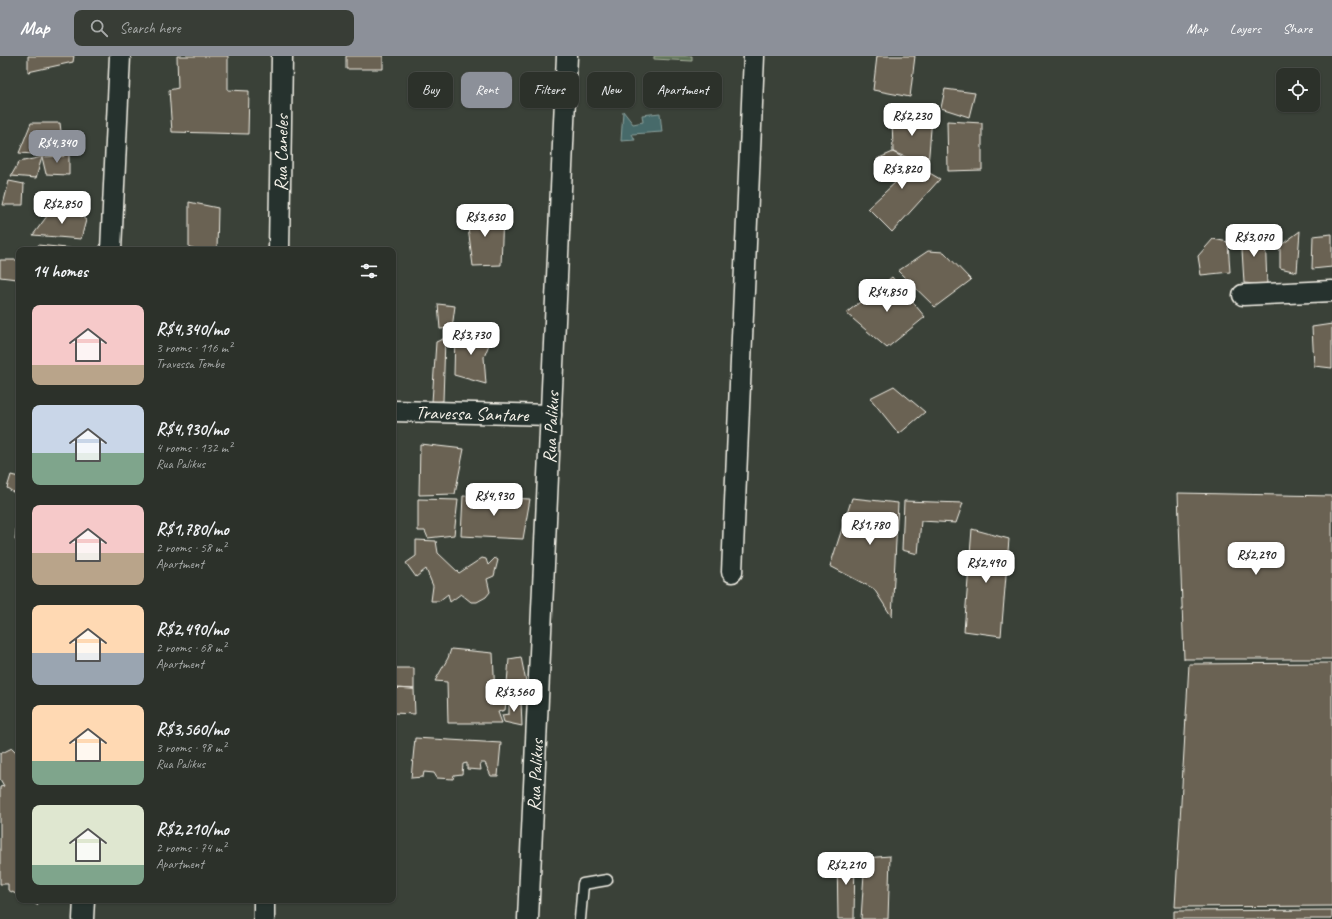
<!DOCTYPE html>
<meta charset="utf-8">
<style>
:root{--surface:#2c312a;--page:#383d36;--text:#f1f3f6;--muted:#a6a9a8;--line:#484c47;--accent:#8c9099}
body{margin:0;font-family:Caveat,sans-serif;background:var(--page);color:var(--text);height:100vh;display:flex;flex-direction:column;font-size:15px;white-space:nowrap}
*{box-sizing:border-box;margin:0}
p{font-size:13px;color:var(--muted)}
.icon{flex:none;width:22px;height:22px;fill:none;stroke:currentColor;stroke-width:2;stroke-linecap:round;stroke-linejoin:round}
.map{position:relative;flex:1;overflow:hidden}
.side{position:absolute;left:16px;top:191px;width:380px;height:656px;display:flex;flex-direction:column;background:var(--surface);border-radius:8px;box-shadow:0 1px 3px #0004,0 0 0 1px var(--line)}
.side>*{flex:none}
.top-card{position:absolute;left:408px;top:16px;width:380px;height:36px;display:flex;gap:8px}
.tools{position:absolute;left:1276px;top:12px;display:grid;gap:8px}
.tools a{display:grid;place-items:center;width:44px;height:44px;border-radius:8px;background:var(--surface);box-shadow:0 1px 3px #0004,0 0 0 1px var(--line);font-size:20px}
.price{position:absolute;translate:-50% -34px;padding:0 9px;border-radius:8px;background:#fff;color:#222;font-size:13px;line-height:26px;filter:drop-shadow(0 1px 2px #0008)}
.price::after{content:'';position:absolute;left:50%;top:24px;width:12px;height:9px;margin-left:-6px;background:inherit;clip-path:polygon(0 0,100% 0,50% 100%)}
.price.current{background:var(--accent);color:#fff}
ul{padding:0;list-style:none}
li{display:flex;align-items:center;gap:12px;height:100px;padding:0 16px}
li span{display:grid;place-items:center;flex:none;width:112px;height:80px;border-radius:8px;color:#555}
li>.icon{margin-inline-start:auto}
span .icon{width:48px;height:48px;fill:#fffc;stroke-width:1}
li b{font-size:17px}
h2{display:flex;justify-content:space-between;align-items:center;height:48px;padding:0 16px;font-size:17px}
.tag{padding:0 14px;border-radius:8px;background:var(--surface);box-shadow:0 1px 3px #0004,0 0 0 1px var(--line);font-size:14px;line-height:36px}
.tag.current{background:var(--accent);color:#fff}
header{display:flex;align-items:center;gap:24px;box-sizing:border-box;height:56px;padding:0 20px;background:var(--accent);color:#fff}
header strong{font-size:19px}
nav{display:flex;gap:22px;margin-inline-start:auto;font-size:14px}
.search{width:280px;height:36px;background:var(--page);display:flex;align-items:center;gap:10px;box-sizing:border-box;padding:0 14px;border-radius:8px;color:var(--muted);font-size:15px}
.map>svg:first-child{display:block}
</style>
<header>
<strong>Map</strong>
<div class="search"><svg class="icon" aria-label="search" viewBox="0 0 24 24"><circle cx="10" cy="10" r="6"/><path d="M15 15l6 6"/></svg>Search here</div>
<nav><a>Map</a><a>Layers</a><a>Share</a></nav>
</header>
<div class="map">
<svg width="1332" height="863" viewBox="0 0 1332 863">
<rect width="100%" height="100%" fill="#3a4138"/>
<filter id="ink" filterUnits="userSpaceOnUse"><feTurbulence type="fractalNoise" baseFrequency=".025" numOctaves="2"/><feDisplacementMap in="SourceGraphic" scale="8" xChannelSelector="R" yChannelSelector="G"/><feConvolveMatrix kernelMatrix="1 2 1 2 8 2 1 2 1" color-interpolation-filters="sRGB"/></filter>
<g filter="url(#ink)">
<path fill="#5b7054" stroke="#a8b09e" d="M654,0H692V5L654,3Z"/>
<path fill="#476b6b" stroke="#8ca19d" d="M623,55L633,68L643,66L642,59L660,57L662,76L632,78L635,84L621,85Z"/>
<path fill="#6a6252" stroke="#f4f1e8" d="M28,0H74L73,6L28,16Z
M177,0H228V34L249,35L248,78L172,76L169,34L178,32Z
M346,0H383V13H346Z
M877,0H915L910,41L873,34Z
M945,33L975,37L969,61L941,52Z
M892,59L932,61L928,110L893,96Z
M947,65L982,67V114L948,115Z
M31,67H60L64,100L19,97Z
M69,89V119L46,118L42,101L64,100Z
M893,96L940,123L892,176L868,152L898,124L877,103Z
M42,101L36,122L11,120L19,106Z
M9,125L24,128L23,149H3Z
M189,146L218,152L217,194H200L189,191Z
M53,152L71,153L86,164L81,183L33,179Z
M466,156L503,159L501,209L473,210Z
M1300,175L1297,216L1280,212V190Z
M1241,177H1265L1267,229L1244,227Z
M1332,178V211L1312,213L1313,180Z
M1213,183L1228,186L1230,216L1201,219L1198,200Z
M38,189L76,193L39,194Z
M928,195L944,196L971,224L935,251L898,215Z
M0,204H19L17,223L0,221Z
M892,221L925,261L887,292L846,257Z
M438,248L455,250L452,272L440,273Z
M1332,268V312L1314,310L1312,271Z
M455,276L492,281L484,301L486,328L454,319Z
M445,282L443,345L432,346L436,286Z
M894,330L925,356L899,378L870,342Z
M420,388L464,393L455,438L419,439Z
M11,419L19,421V484H15L19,440L7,432Z
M1178,437L1332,440V603H1184Z
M463,440L530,443L523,483L461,480Z
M852,442L898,447L892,561L874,533L830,510Z
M418,443L458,444L454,479L428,482L425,475H418Z
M904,445L963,447L956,467L921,465L918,498L902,494Z
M972,473L1009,483L1001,580L964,575Z
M416,484L436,485L438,497L459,517L482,502L486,503L488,509L495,502L498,504L494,520L487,523L490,536L486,541L477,546H471L461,538L450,546L448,538L439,545H431L433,530L426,513L416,521L406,507L416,500Z
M451,593L493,597L495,640L507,639L505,654L498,656L502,667H448L447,626L435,625L448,602Z
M521,601L526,626L507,627L509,603Z
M1332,607V850L1175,851L1189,608Z
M393,612H414V633L393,632Z
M393,632L414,633L415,658L393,657Z
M509,644L521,645L522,670L504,666L502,659L509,658Z
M415,682L501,687L498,720H491L485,707H480L481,714L467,713V707L463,708L462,718L454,719L453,723L437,722L434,717L424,716L423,721L411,722Z
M12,692L19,699V843L18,839L8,834V828H0V731L4,730L0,723V698Z
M837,798H855L854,863H838Z
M890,800L888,863H861L865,802Z
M29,844H40L37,849Z
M1332,854V863H1174V855Z"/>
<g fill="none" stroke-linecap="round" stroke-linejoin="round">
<g stroke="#f4f1e8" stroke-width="13">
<path id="service" d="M580,863L583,828L607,824"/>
</g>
<g stroke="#f4f1e8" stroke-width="23">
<g id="minor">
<path d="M111,194L120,0"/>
<path id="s1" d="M279,194L282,0"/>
<path d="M1243,239L1332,235"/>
<path id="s2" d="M393,355L551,359"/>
<path d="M732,516L754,0"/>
<path d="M83,863L84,844"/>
<path d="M264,863V844"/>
<path id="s3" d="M528,863L567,0"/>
</g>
</g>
<use href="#service" stroke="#26332d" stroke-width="10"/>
<use href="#minor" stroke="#26332d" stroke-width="20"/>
</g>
</g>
<g text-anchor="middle" stroke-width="4" stroke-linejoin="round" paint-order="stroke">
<g font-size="19" fill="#f4f1e8" stroke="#26332d">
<text dy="7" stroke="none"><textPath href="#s1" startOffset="97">Rua Caneles</textPath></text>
<text dy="7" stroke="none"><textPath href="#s2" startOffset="79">Travessa Santare</textPath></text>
<text dy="7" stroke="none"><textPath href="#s3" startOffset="492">Rua Palikus</textPath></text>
<text dy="7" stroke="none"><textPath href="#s3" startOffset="144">Rua Palikus</textPath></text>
</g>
</g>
</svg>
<div class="tools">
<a><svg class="icon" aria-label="locate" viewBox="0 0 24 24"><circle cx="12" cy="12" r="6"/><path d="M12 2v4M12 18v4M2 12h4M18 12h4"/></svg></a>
</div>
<b class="price" style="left:912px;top:81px">R$2,230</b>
<b class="price current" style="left:57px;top:108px">R$4,340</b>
<b class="price" style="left:902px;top:134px">R$3,820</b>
<b class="price" style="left:62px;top:169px">R$2,850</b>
<b class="price" style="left:485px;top:182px">R$3,630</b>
<b class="price" style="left:1254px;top:202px">R$3,070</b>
<b class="price" style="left:887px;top:257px">R$4,850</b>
<b class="price" style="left:471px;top:300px">R$3,730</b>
<b class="price" style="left:494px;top:461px">R$4,930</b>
<b class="price" style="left:870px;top:490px">R$1,780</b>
<b class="price" style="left:1256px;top:520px">R$2,290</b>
<b class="price" style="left:986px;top:528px">R$2,490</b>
<b class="price" style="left:514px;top:657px">R$3,560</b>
<b class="price" style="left:846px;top:830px">R$2,210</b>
<div class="top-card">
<a class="tag">Buy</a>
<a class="tag current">Rent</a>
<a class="tag">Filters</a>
<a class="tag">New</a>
<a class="tag">Apartment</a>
</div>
<section class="side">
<h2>14 homes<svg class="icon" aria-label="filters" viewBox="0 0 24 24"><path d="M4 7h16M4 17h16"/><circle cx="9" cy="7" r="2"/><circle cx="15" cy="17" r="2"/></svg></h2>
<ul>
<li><span style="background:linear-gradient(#f6c9c9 75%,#b9a48a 0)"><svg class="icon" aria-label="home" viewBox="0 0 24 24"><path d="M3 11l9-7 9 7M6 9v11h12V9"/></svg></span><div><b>R$4,340/mo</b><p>3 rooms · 116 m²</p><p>Travessa Tembe</p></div></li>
<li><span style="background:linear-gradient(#c9d6e8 60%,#7fa58c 0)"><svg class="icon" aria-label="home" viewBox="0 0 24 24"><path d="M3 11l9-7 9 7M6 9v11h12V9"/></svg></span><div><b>R$4,930/mo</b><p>4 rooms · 132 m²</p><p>Rua Palikus</p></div></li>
<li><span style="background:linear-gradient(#f6c9c9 60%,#b9a48a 0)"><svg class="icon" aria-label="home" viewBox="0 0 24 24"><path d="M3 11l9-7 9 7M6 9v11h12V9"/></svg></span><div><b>R$1,780/mo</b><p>2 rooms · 58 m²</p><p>Apartment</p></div></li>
<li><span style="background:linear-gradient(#ffd9b3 60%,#9aa5b1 0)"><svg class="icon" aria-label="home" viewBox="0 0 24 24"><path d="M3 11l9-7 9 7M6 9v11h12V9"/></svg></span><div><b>R$2,490/mo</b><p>2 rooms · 68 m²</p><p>Apartment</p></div></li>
<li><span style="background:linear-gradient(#ffd9b3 70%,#7fa58c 0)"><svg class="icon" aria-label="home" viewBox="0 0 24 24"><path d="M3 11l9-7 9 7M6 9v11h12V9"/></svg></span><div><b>R$3,560/mo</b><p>3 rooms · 98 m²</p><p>Rua Palikus</p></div></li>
<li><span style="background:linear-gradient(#dfe7d0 75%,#7fa58c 0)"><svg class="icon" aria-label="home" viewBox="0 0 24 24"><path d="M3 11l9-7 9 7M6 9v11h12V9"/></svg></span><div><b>R$2,210/mo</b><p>2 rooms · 74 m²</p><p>Apartment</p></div></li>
</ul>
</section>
</div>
